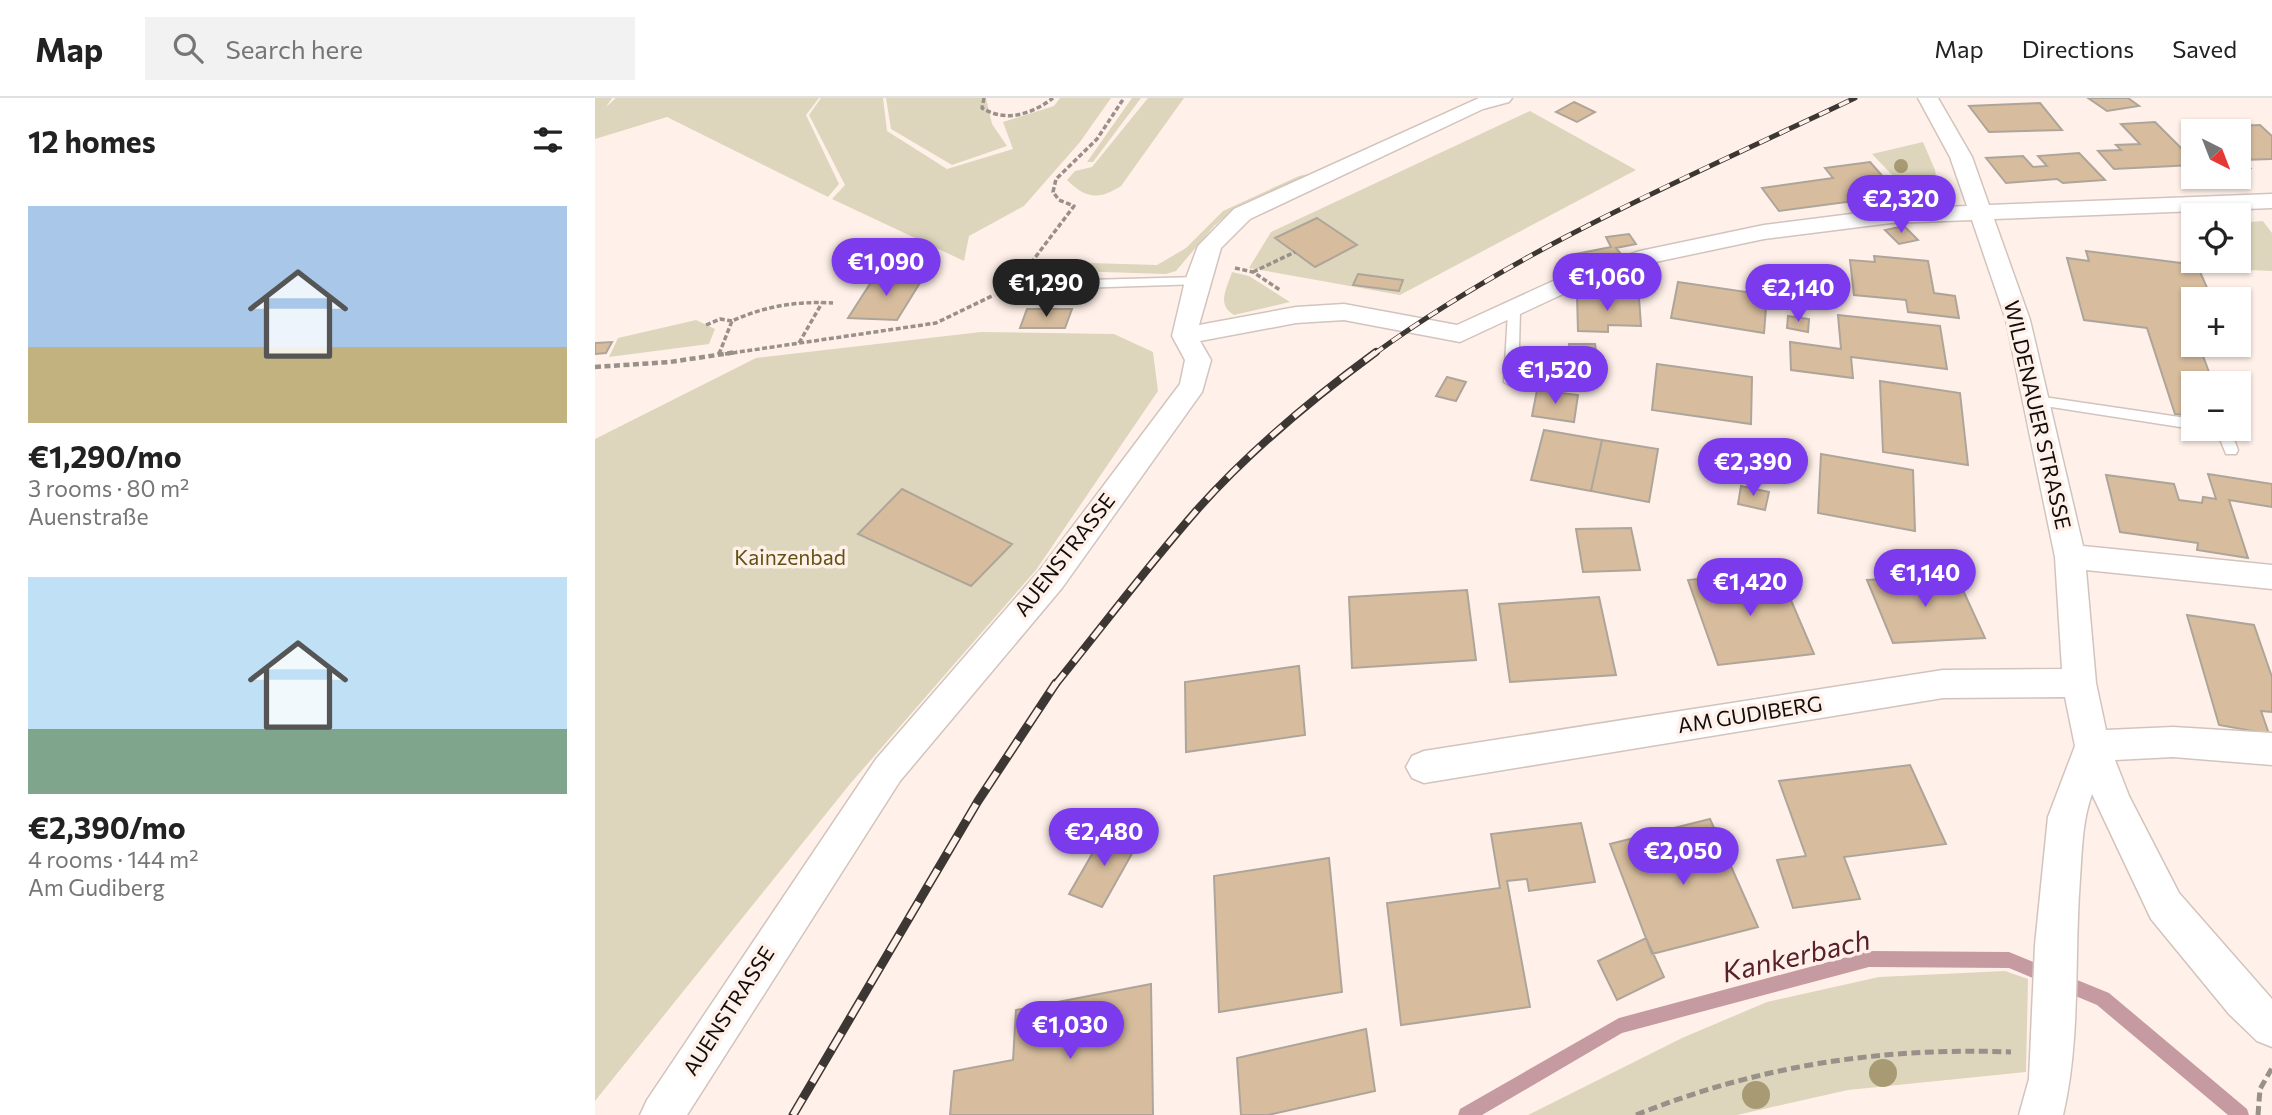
<!DOCTYPE html>
<meta charset="utf-8">
<style>
:root{--surface:#fff;--page:#f2f2f2;--text:#222;--muted:#767676;--line:#e0e0e0;--accent:#7c3aed}
body{margin:0;font-family:Commissioner,sans-serif;background:var(--page);color:var(--text);height:100vh;display:flex;flex-direction:column;font-size:26px;white-space:nowrap}
*{box-sizing:border-box;margin:0}
p{font-size:23px;color:var(--muted)}
.icon{flex:none;width:38px;height:38px;fill:none;stroke:currentColor;stroke-width:2;stroke-linecap:round;stroke-linejoin:round}
.map{position:relative;flex:1;overflow:hidden}
.details{display:flex;flex-direction:column;background:var(--surface);width:595px}
.details>*{flex:none}
.needle{width:46px;rotate:138deg}
.tools{position:absolute;left:1586px;top:21px;display:grid;gap:14px}
.tools a{display:grid;place-items:center;width:70px;height:70px;border-radius:0px;background:var(--surface);box-shadow:0 2px 5px #0004;font-size:35px}
.price{position:absolute;translate:-50% -60px;padding:0 16px;border-radius:24px;background:var(--accent);color:#fff;font-size:23px;line-height:46px;filter:drop-shadow(0 2px 4px #0008)}
.price::after{content:'';position:absolute;left:50%;top:42px;width:21px;height:16px;margin-left:-10px;background:inherit;clip-path:polygon(0 0,100% 0,50% 100%)}
.price.selected{background:#222;color:#fff}
ul{padding:0;list-style:none}
li{display:grid;align-content:center;gap:14px;height:371px;padding:0 28px}
li span{display:grid;place-items:center;height:217px;border-radius:0px;color:#555}
li>.icon{margin-inline-start:auto}
span .icon{width:126px;height:126px;fill:#fffc;stroke-width:1}
li b{font-size:30px}
h2{display:flex;justify-content:space-between;align-items:center;height:84px;padding:0 28px;font-size:30px}
header{display:flex;align-items:center;gap:42px;box-sizing:border-box;height:98px;padding:0 35px;background:var(--surface);border-bottom:2px solid var(--line)}
header strong{font-size:33px}
nav{display:flex;gap:38px;margin-inline-start:auto;font-size:24px}
.search{width:490px;height:63px;background:var(--page);display:flex;align-items:center;gap:18px;box-sizing:border-box;padding:0 24px;border-radius:0px;color:var(--muted);font-size:26px}
main{display:flex;flex:1;min-height:0}
.map>svg:first-child{display:block}
</style>
<header>
<strong>Map</strong>
<div class="search"><svg class="icon" aria-label="search" viewBox="0 0 24 24"><circle cx="10" cy="10" r="6"/><path d="M15 15l6 6"/></svg>Search here</div>
<nav><a>Map</a><a>Directions</a><a>Saved</a></nav>
</header>
<main>
<section class="details">
<h2>12 homes<svg class="icon" aria-label="filters" viewBox="0 0 24 24"><path d="M4 7h16M4 17h16"/><circle cx="9" cy="7" r="2"/><circle cx="15" cy="17" r="2"/></svg></h2>
<ul>
<li><span style="background:linear-gradient(#a9c7e8 65%,#c2b280 0)"><svg class="icon" aria-label="home" viewBox="0 0 24 24"><path d="M3 11l9-7 9 7M6 9v11h12V9"/></svg></span><div><b>€1,290/mo</b><p>3 rooms · 80 m²</p><p>Auenstraße</p></div></li>
<li><span style="background:linear-gradient(#bfe0f5 70%,#7fa58c 0)"><svg class="icon" aria-label="home" viewBox="0 0 24 24"><path d="M3 11l9-7 9 7M6 9v11h12V9"/></svg></span><div><b>€2,390/mo</b><p>4 rooms · 144 m²</p><p>Am Gudiberg</p></div></li>
</ul>
</section>
<div class="map">
<svg width="1677" height="1017" viewBox="0 0 1677 1017">
<rect width="100%" height="100%" fill="#fff1e9"/>
<path fill="#ddd6bc" d="M0,0H17L11,9L21,0H224L211,17L244,86L233,99L72,19L0,41Z
M226,0H288L292,33L352,71L418,51L408,24L459,8L465,0H516L485,44L429,108L374,138L369,163L237,101L250,87L214,17Z
M291,0H391L397,26L412,48L357,67L296,31Z
M537,0H546L498,64H492Z
M553,0H589L526,88C504,102 491,101 472,82L480,73L497,69Z
M935,13L1041,72L805,197L654,170L676,134Z
M1328,44L1340,72L1344,93L1335,101L1323,104L1277,56Z
M714,76L638,112L619,128L581,173L571,176L477,173L464,172L462,168L494,165L562,167L591,150L628,113L704,78Z
M1668,123L1677,135V173L1653,172L1643,159V125Z
M637,174L654,178L695,204L639,217C621,207 632,190 637,174Z
M101,222L120,231L114,246L14,259L23,240Z
M386,234L519,236L558,254L563,293L441,472L255,686L0,1003V341L161,260Z
M1410,873L1433,881L1431,974L1253,992L1142,1017H933L1087,940L1172,904L1284,879Z"/>
<g fill="none" stroke-linecap="round" stroke-linejoin="round">
<path fill="#c59aa0" fill-rule="evenodd" d="M1274,853L1414,854L1514,895L1652,1011L1654,1017H1633L1502,907L1414,870L1274,869L1027,935L887,1017H863L865,1011L1024,920Z"/>
</g>
<path fill="#d7bd9e" stroke="#aea59a" stroke-width="2" d="M1493,0H1533L1544,8L1512,13Z
M979,4L1000,14L982,24L961,14Z
M1445,5L1467,32L1394,34L1374,8Z
M1560,24L1598,62V67L1519,71L1503,53L1526,52L1521,47L1545,46L1526,26Z
M1665,27L1677,38V61L1647,62L1655,70H1643V33H1615L1611,29Z
M1484,55L1510,82L1468,85L1462,81L1411,85L1391,60L1428,58L1438,69L1452,68L1443,58Z
M1275,64L1304,97L1184,113L1167,90L1238,80L1230,70Z
M722,120L762,147L720,169L680,140Z
M1309,128L1323,142L1304,146L1290,132Z
M1034,136L1041,146L1021,150L1030,161L991,169L981,156L1016,149L1011,139Z
M1491,153L1602,167L1617,201H1598V247H1604L1618,285H1598V318L1580,316L1552,230L1489,222L1472,160L1494,163Z
M1279,158L1333,163L1339,195L1360,198L1364,220L1313,214L1311,202L1259,197L1255,162L1280,164Z
M763,176L808,182L804,193L758,187Z
M280,178L328,180L302,222L253,220Z
M1083,184L1172,197L1169,235L1076,220Z
M982,197L1044,200L1046,228L1013,227V234L983,233Z
M432,211H477L470,230H425Z
M1243,217L1345,228L1352,271L1256,259L1258,280L1196,272L1195,244L1246,251Z
M1193,218L1214,221L1213,234L1192,230Z
M17,244L11,255L0,256V245Z
M974,246H1000L1005,282H978Z
M1062,266L1157,279L1156,326L1057,312Z
M852,279L871,284L861,303L841,298Z
M1285,283L1365,295L1373,367L1288,354Z
M942,292L983,297L979,324L937,318Z
M949,332L1007,342L996,393L936,382Z
M1007,342L1063,351L1054,404L996,393Z
M1226,356L1318,372L1320,433L1223,415Z
M1613,376L1677,386V409L1634,402L1653,460L1602,452L1603,445L1525,434L1511,377L1579,386L1584,402L1607,405L1608,399L1621,401Z
M1146,388L1174,394L1170,412L1143,406Z
M307,391L417,446L376,488L263,436Z
M1036,430L1045,472L988,474L981,431Z
M1183,472L1219,556L1123,567L1093,482Z
M1361,477L1390,540L1298,545L1272,482Z
M872,492L881,562L757,570L754,499Z
M1004,499L1021,577L915,584L904,506Z
M1592,517L1659,527L1677,579V614L1666,613L1674,636L1624,627Z
M704,568L710,637L591,654L590,584Z
M1315,667L1351,746L1249,759L1265,801L1198,810L1182,762L1211,758L1184,683Z
M1115,721L1163,829L1057,856L1015,746Z
M986,725L1000,784L934,793L932,781L912,783L935,909L806,927L792,805L905,790L896,736Z
M511,732L544,743L507,809L474,796Z
M734,760L747,894L624,914L619,778Z
M1051,840L1069,879L1022,902L1003,863Z
M556,886L558,1017H355L359,973L418,962L421,912Z
M771,931L780,993L673,1017H646L642,960Z"/>
<g fill="none" stroke-linecap="round" stroke-linejoin="round">
<g stroke="#d2c4bd" stroke-width="3">
<path id="service" d="M602,179L606,180V186L418,192L412,188L418,184Z
M919,209L925,213L923,284L916,288L909,284L913,213Z
M1442,298L1598,321V331L1437,306V300Z
M1621,331H1635L1643,352L1641,356H1631Z"/>
</g>
<g stroke="#d2c4bd" stroke-width="3">
<path id="minor" d="M884,0H917L914,4L888,11L655,121L626,150L604,227L701,209L749,206L862,227L969,178L1045,153L1169,127L1296,111L1372,108L1355,59L1323,0H1343L1377,59L1394,107L1677,96V110L1399,121L1435,222L1488,448L1677,467V491L1491,472L1501,585L1511,632L1578,629L1677,635V667L1578,659L1520,662L1534,698L1584,795L1677,901V949L1662,943L1634,916L1556,821L1497,696C1487,724 1487,752 1485,781C1479,859 1486,941 1468,1017H1424L1434,981L1440,847L1453,719L1480,648L1470,599L1348,600L829,685L817,680L811,669L817,658L829,653L1348,572L1467,571L1460,459L1411,222L1377,122L1296,125L1169,141L1051,166L985,188L865,244L749,222L701,225L605,243L616,262L607,294L467,490L305,683L92,1017H45L52,1002L281,661L445,472L585,286L590,262L577,238L590,183L603,148L639,111Z"/>
</g>
<path stroke="#9a908a" stroke-width="3.5" stroke-dasharray="5 2.5" stroke-linecap="butt" d="M389,0L387,10C411,25 437,16 458,0
M436,165L479,108L464,102L458,94L461,81L502,41L529,0
M640,170L658,174L685,192
M658,174L700,154
M111,227L125,221L137,223
M204,245L227,205
M124,256L137,223C170,208 202,203 238,205
M130,256L341,225L399,197"/>
<path stroke="#9a908a" stroke-width="4.5" stroke-dasharray="6 3.5" stroke-linecap="butt" d="M124,257L125,254
M0,269L75,264L142,254"/>
<path stroke="#9a908a" stroke-width="5" stroke-dasharray="9 4.5" stroke-linecap="butt" d="M1041,1017C1163,968 1285,949 1416,954
M1663,1017L1665,991L1677,970"/>
<use href="#service" fill="#fff" fill-rule="evenodd"/>
<use href="#minor" fill="#fff" fill-rule="evenodd"/>
<g stroke="#3d3733" stroke-width="5">
<path id="rail-far2" d="M779,256C926,149 1096,78 1260,0"/>
</g>
<g stroke="#3d3733" stroke-width="8">
<path id="rail-far1" d="M460,587C507,529 552,469 601,413C654,353 717,301 781,254"/>
</g>
<g stroke="#3d3733" stroke-width="9">
<path id="rail" d="M198,1017L383,703L461,585"/>
</g>
<use href="#rail-far2" stroke="#fff1e9" stroke-width="3.5" stroke-dasharray="11" stroke-linecap="butt"/>
<use href="#rail-far1" stroke="#fff1e9" stroke-width="5" stroke-dasharray="15" stroke-linecap="butt"/>
<use href="#rail" stroke="#fff1e9" stroke-width="6" stroke-dasharray="19" stroke-linecap="butt"/>
</g>
<g fill="#a89a73">
<circle cx="1306" cy="68" r="7"/>
<circle cx="1288" cy="975" r="14"/>
<circle cx="1161" cy="997" r="14"/>
</g>
<g text-anchor="middle" stroke-width="7" stroke-linejoin="round" paint-order="stroke">
<g font-size="21" fill="#110d0a" stroke="#fff1e9">
<text transform="translate(1442 317) rotate(77)" y="7">WILDENAUER STRASSE</text>
<text transform="translate(470 457) rotate(-52)" y="7">AUENSTRASSE</text>
<text transform="translate(1155 617) rotate(-9)" y="7">AM GUDIBERG</text>
<text transform="translate(134 913) rotate(-57)" y="7">AUENSTRASSE</text>
</g>
<g font-size="21" fill="#615213" stroke="#fff1e9">
<text x="195" y="467">Kainzenbad</text>
</g>
<g font-size="28" font-style="italic" fill="#57202c" stroke="#fff1e9">
<text transform="translate(1201 858) rotate(-13)" y="10">Kankerbach</text>
</g>
</g>
</svg>
<div class="tools">
<a><svg class="needle" viewBox="-14 -14 28 28"><path d="M0-13l5 13h-10z" fill="#e53935"/><path d="M0 13l5-13h-10z" fill="#767676"/></svg></a>
<a><svg class="icon" aria-label="locate" viewBox="0 0 24 24"><circle cx="12" cy="12" r="6"/><path d="M12 2v4M12 18v4M2 12h4M18 12h4"/></svg></a>
<a>+</a>
<a>−</a>
</div>
<b class="price" style="left:1306px;top:137px">€2,320</b>
<b class="price" style="left:291px;top:200px">€1,090</b>
<b class="price" style="left:1012px;top:215px">€1,060</b>
<b class="price selected" style="left:451px;top:221px">€1,290</b>
<b class="price" style="left:1203px;top:226px">€2,140</b>
<b class="price" style="left:960px;top:308px">€1,520</b>
<b class="price" style="left:1158px;top:400px">€2,390</b>
<b class="price" style="left:1330px;top:511px">€1,140</b>
<b class="price" style="left:1155px;top:520px">€1,420</b>
<b class="price" style="left:509px;top:770px">€2,480</b>
<b class="price" style="left:1088px;top:789px">€2,050</b>
<b class="price" style="left:475px;top:963px">€1,030</b>
</div>
</main>
